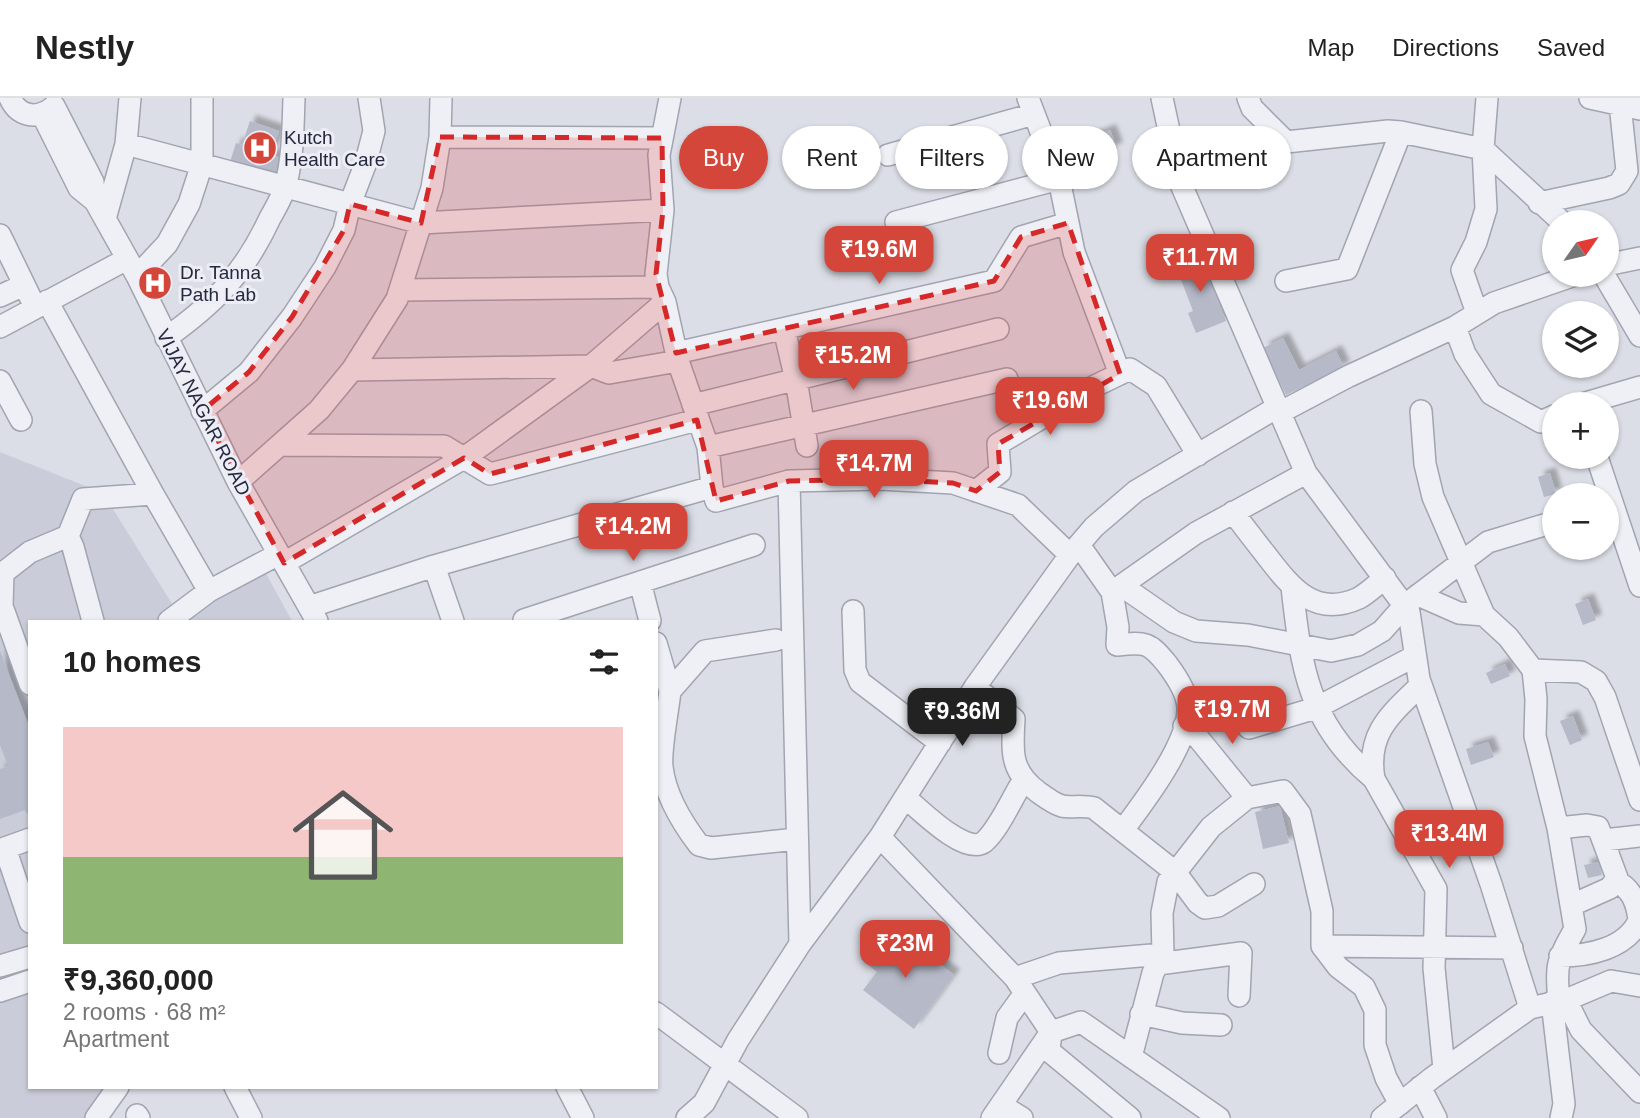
<!DOCTYPE html>
<meta charset="utf-8">
<style>
:root{--surface:#fff;--page:#f6f6f6;--text:#222;--muted:#767676;--line:#e0e0e0;--accent:#d4453a}
body{margin:0;font-family:Helvetica,sans-serif;background:var(--page);color:var(--text);height:100vh;display:flex;flex-direction:column;font-size:26px;white-space:nowrap}
*{box-sizing:border-box;margin:0}
p{font-size:23px;color:var(--muted)}
.icon{flex:none;width:38px;height:38px;fill:none;stroke:currentColor;stroke-width:2;stroke-linecap:round;stroke-linejoin:round}
.map{position:relative;flex:1;overflow:hidden}
.panel{position:absolute;left:28px;top:522px;width:630px;height:469px;display:flex;flex-direction:column;background:var(--surface);border-radius:0px;box-shadow:0 2px 5px #0004}
.panel>*{flex:none}
.guide{position:absolute;left:679px;top:28px;width:665px;height:63px;display:flex;gap:14px}
.needle{width:46px;rotate:56deg}
.fabs{position:absolute;left:1542px;top:112px;display:grid;gap:14px}
.fabs a{display:grid;place-items:center;width:77px;height:77px;border-radius:50%;background:var(--surface);box-shadow:0 2px 5px #0004;font-size:35px}
.price{position:absolute;translate:-50% -60px;padding:0 16px;border-radius:14px;background:var(--accent);color:#fff;font-size:23px;line-height:46px;filter:drop-shadow(0 2px 4px #0008)}
.price::after{content:'';position:absolute;left:50%;top:42px;width:21px;height:16px;margin-left:-10px;background:inherit;clip-path:polygon(0 0,100% 0,50% 100%)}
.price.selected{background:#222;color:#fff}
ul{padding:0;list-style:none}
li{display:grid;align-content:center;gap:14px;height:371px;padding:0 35px}
li span{display:grid;place-items:center;height:217px;border-radius:0px;color:#555}
li>.icon{margin-inline-start:auto}
span .icon{width:126px;height:126px;fill:#fffc;stroke-width:1}
li b{font-size:30px}
h2{display:flex;justify-content:space-between;align-items:center;height:84px;padding:0 35px;font-size:30px}
.pill{padding:0 24px;border-radius:32px;background:var(--surface);box-shadow:0 2px 5px #0004;font-size:24px;line-height:63px}
.pill.selected{background:var(--accent);color:#fff}
header{display:flex;align-items:center;gap:42px;box-sizing:border-box;height:98px;padding:0 35px;background:var(--surface);border-bottom:2px solid var(--line)}
header strong{font-size:33px}
nav{display:flex;gap:38px;margin-inline-start:auto;font-size:24px}
.map>svg:first-child{display:block}
</style>
<header>
<strong>Nestly</strong>
<nav><a>Map</a><a>Directions</a><a>Saved</a></nav>
</header>
<div class="map">
<svg width="1640" height="1020" viewBox="0 0 1640 1020">
<defs>
<filter id="shadow"><feDropShadow dx="6" dy="-6" stdDeviation="2" flood-color="#0004"/></filter>
</defs>
<rect width="100%" height="100%" fill="#dcdee7"/>
<path fill="#cacdd9" d="M0,354L103,395L176,512L263,470L292,523H30V989H113L87,1020H0Z"/>
<path fill="#b6b9c7" filter="url(#shadow)" d="M250,23L279,33L271,57L281,60L275,79L230,64L236,45L242,47Z
M1110,32L1117,50L1087,63L1079,44Z
M1200,156L1226,223L1196,235L1188,215L1193,213L1175,166Z
M1283,240L1299,272L1336,253L1344,269L1286,297L1263,250Z
M1550,375L1556,396L1544,399L1538,379Z
M1588,501L1596,522L1583,527L1575,506Z
M0,553L30,631V714L26,715L25,712L0,721V671L8,668L0,647Z
M1505,566L1510,578L1491,586L1486,575Z
M1573,618L1582,642L1570,647L1560,623Z
M1488,644L1494,659L1471,667L1466,651Z
M1280,708L1289,745L1263,751L1255,714Z
M1599,764L1602,777L1588,780L1584,767Z
M904,837L921,850L914,860L920,864L926,856L954,877L914,931L863,892L877,874L861,861L877,840L893,852Z"/>
<g fill="none" stroke-linecap="round" stroke-linejoin="round">
<g stroke="#a1a4b1" stroke-width="24">
<path id="minor" d="M10,0C18,18 36,22 52,10
M670,0L659,57L663,112L656,176L658,189L665,204L678,263L708,349L712,389L716,403L789,383L881,381L953,385L1018,407L1070,457
M1028,0L1059,81L1074,154L1120,276
M1162,0L1180,84L1306,375L1409,514L1419,581L1491,786L1530,910
M1248,0L1252,10L1286,44
M1590,0L1640,11
M54,8L93,84L95,103
M42,16L79,90L95,103L137,178L238,384L317,523
M440,39L662,40
M126,46L421,125L663,112
M888,57L1034,16
M1180,84L1286,44L1388,33L1401,34L1483,51L1562,124
M1539,105L1609,90L1619,86L1627,73L1620,6
M105,121L126,46L130,0
M896,124L1059,81
M0,137L35,209
M1606,167L1640,160
M1604,177L1640,238
M137,178L167,146L189,106L202,66V0
M1286,183L1347,171L1401,34
M400,192L658,189
M0,198L24,187
M47,203L153,396L209,493
M1477,215L1462,172L1476,144L1486,111L1483,51L1487,0
M0,229L127,161
M1455,229L1465,256L1491,296L1541,324L1554,318
M784,231L796,282L807,348
M166,240C215,205 244,176 270,120C276,109 283,98 286,86C293,58 293,29 294,0
M676,255L994,183L1021,139L1068,125
M352,272L591,268L609,275L678,263
M0,283L21,322
M1582,306L1640,289
M693,307L998,231
M202,313L249,274L292,219L325,169L344,132L350,106L365,67L374,33L369,0
M1421,313L1425,366L1433,399L1484,517L1508,539L1533,572L1536,601L1535,638L1558,730L1575,831C1558,861 1555,867 1559,902
M1279,315L1349,278L1455,229L1494,205L1575,177
M280,347L444,348L490,376L697,322
M708,349L1007,281
M1597,359L1640,488
M789,383L800,846
M238,384L319,312L352,272L397,201L432,90L440,39L441,0
M976,393L1000,374L998,346L1095,288L1130,271L1156,288L1198,357
M1233,414C1244,429 1255,443 1266,457C1290,488 1314,521 1359,500C1368,495 1376,487 1385,480
M68,438L83,401L153,396
M1079,447L1112,494L1118,529L1117,547C1146,544 1149,544 1167,566C1176,578 1187,594 1188,609C1190,644 1144,704 1123,732
M284,465L464,360L591,268L665,204
M434,468L453,523
M640,484L650,523
M1122,488L1174,524L1196,533L1248,537L1331,553L1358,547L1382,533L1405,507L1488,444L1554,424
M1292,489C1301,569 1308,626 1374,681
M1112,494L1196,435L1306,375
M1418,497L1459,515L1484,517
M309,509L434,468L712,389
M853,513L855,572L860,584L940,645
M524,522L754,447
M169,523L209,493L279,456
M656,545L670,593L705,553L776,542
M1533,572L1581,574L1596,583L1605,599L1640,702
M30,586L2,508L3,475L30,454L68,438L73,449L93,523
M1421,587C1391,616 1366,635 1374,681L1436,791L1434,870L1444,971
M975,589L1014,621C1012,654 1010,673 1038,694C1045,699 1054,706 1062,708C1070,710 1082,707 1094,710L1175,774L1198,805L1205,810L1218,808L1254,786
M670,593C668,613 660,651 662,669C665,696 683,726 699,747L711,750L797,741
M1184,628L1199,641L1247,700
M1249,630L1316,610L1415,558
M906,700C920,712 966,758 984,744C999,731 1012,700 1023,683
M1558,730L1587,727L1598,729L1617,780L1610,790L1572,807
M880,739L1015,880L1051,934L1049,953L1130,1020
M30,741L5,750L30,824
M1604,742L1640,738
M1322,848L1512,850
M1560,858C1587,858 1627,851 1639,822C1637,805 1632,791 1616,783
M1158,866L1241,855L1239,898
M0,868L30,859
M1015,880L1059,865L1163,856
M0,893L30,883
M1566,902L1581,932L1640,994
M1552,904L1564,1006L1561,1020
M656,915L797,1020
M1141,916L1182,925L1221,927
M999,955L1007,920L1025,895
M1131,959L1153,875L1163,856L1162,815L1168,784L1211,729L1247,700L1283,693L1300,716L1322,813V848L1338,869L1364,889L1375,912V947L1386,980L1400,1006
M235,989L251,1020
M567,989L583,1020
M1420,989L1436,1020
M1001,1007L1022,1020
M137,1017L139,1020
M96,1020L118,989
M687,1020L704,1005L738,942L800,846L880,739L975,589L1070,457L1094,429L1136,393L1276,310
M992,1020L1051,934L1081,924L1219,1020
M1382,1020L1432,980L1530,910L1566,902L1611,883L1640,888"/>
</g>
<use href="#minor" stroke="#eff0f5" stroke-width="21"/>
</g>
<path fill="#d62828" fill-opacity="0.2" stroke="#d62828" stroke-width="5" stroke-dasharray="14 9" stroke-linejoin="round" d="M440,39L662,40L663,112L656,176L676,255L994,183L1021,139L1068,125L1120,276L998,346L1000,374L976,393L953,385L881,381L789,383L716,403L697,322L490,376L464,360L284,465L202,313L249,274L292,219L344,132L350,106L421,125Z"/>
<defs>
<g id="hospital-disc" transform="scale(1.75)"><circle r="9.5" fill="#d4453a" stroke="#ecedf5"/><path d="M-5-5h3v3.5h4V-5h3V5h-3V1.5h-4V5h-3Z" fill="#fff"/></g>
</defs>
<g fill-rule="evenodd">
<use href="#hospital-disc" x="260" y="50"/>
<use href="#hospital-disc" x="155" y="185"/>
</g>
<g text-anchor="middle" stroke-width="6" stroke-linejoin="round" paint-order="stroke">
<g font-size="19" fill="#25293e" stroke="#ecedf5" text-anchor="start">
<text x="284" y="46">Kutch<tspan x="284" dy="22">Health Care</tspan></text>
<text x="180" y="181">Dr. Tanna<tspan x="180" dy="22">Path Lab</tspan></text>
</g>
<g font-size="19" fill="#25293e" stroke="#ecedf5">
<text transform="translate(204 314) rotate(63)" y="7">VIJAY NAGAR ROAD</text>
</g>
</g>
</svg>
<div class="fabs">
<a><svg class="needle" viewBox="-14 -14 28 28"><path d="M0-13l5 13h-10z" fill="#e53935"/><path d="M0 13l5-13h-10z" fill="#767676"/></svg></a>
<a><svg class="icon" aria-label="layers" viewBox="0 0 24 24"><path d="M12 4l9 5-9 5-9-5zM3 14l9 5 9-5"/></svg></a>
<a>+</a>
<a>−</a>
</div>
<b class="price" style="left:879px;top:188px">₹19.6M</b>
<b class="price" style="left:1200px;top:196px">₹11.7M</b>
<b class="price" style="left:853px;top:294px">₹15.2M</b>
<b class="price" style="left:1050px;top:339px">₹19.6M</b>
<b class="price" style="left:874px;top:402px">₹14.7M</b>
<b class="price" style="left:633px;top:465px">₹14.2M</b>
<b class="price" style="left:1232px;top:648px">₹19.7M</b>
<b class="price selected" style="left:962px;top:650px">₹9.36M</b>
<b class="price" style="left:1449px;top:772px">₹13.4M</b>
<b class="price" style="left:905px;top:882px">₹23M</b>
<div class="guide">
<a class="pill selected">Buy</a>
<a class="pill">Rent</a>
<a class="pill">Filters</a>
<a class="pill">New</a>
<a class="pill">Apartment</a>
</div>
<section class="panel">
<h2>10 homes<svg class="icon" aria-label="filters" viewBox="0 0 24 24"><path d="M4 7h16M4 17h16"/><circle cx="9" cy="7" r="2"/><circle cx="15" cy="17" r="2"/></svg></h2>
<ul>
<li><span style="background:linear-gradient(#f6c9c9 60%,#8fb573 0)"><svg class="icon" aria-label="home" viewBox="0 0 24 24"><path d="M3 11l9-7 9 7M6 9v11h12V9"/></svg></span><div><b>₹9,360,000</b><p>2 rooms · 68 m²</p><p>Apartment</p></div></li>
</ul>
</section>
</div>
